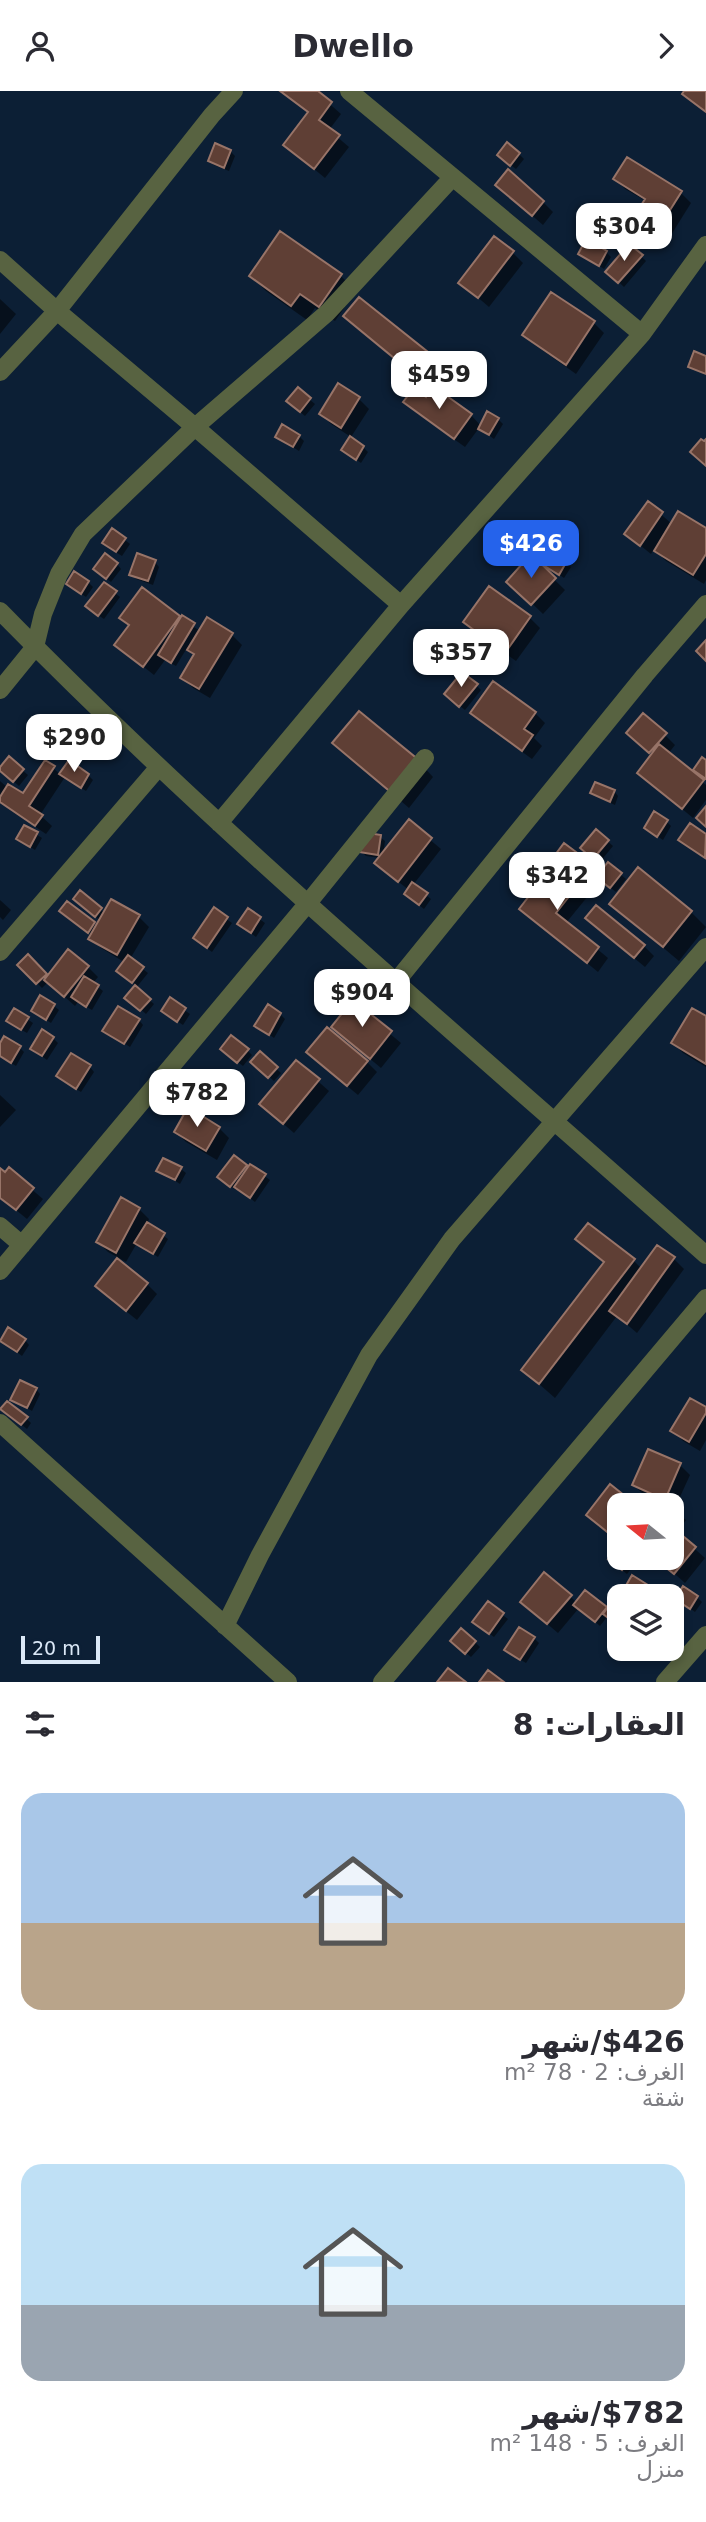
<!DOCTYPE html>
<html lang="ar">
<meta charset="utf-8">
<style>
:root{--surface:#fff;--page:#f2f2f3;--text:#2b2b33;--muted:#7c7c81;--accent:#2563eb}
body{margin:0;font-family:"DejaVu Sans",Vazirmatn,sans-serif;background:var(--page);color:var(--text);direction:rtl;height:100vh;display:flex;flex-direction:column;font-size:26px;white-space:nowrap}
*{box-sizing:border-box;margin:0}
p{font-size:23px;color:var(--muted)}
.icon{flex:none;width:38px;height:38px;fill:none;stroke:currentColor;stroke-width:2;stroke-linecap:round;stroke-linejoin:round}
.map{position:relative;height:1591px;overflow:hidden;direction:ltr}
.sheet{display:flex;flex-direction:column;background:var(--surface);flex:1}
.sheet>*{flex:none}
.needle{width:46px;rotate:288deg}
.tools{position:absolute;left:607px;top:1402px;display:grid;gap:14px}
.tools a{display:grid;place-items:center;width:77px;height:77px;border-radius:14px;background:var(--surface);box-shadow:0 4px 10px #0003;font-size:35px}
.scale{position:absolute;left:21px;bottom:18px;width:79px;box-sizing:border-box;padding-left:7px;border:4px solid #dbe8f7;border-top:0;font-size:19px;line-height:24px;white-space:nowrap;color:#dbe8f7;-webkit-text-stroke:5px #0c1f35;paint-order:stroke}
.price{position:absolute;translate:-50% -60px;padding:0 16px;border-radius:14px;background:#fff;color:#222;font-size:23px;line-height:46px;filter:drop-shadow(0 2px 4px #0008)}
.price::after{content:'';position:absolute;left:50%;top:42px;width:21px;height:16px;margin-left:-10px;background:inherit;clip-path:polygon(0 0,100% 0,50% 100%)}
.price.on{background:var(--accent);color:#fff}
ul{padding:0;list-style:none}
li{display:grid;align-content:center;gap:14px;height:371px;padding:0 21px}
li span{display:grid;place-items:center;height:217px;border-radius:21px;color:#555}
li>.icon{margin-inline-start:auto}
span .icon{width:126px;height:126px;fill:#fffc;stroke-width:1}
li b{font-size:30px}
h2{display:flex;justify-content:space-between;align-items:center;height:84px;padding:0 21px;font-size:30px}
header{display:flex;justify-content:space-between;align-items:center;height:91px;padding:0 21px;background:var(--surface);font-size:32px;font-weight:600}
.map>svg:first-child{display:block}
</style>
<header><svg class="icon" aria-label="forward" viewBox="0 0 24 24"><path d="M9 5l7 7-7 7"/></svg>Dwello<svg class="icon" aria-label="person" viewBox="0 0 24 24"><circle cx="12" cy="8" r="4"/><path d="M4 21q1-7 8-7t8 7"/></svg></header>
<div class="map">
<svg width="706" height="1591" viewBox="0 0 706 1591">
<rect width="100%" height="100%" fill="#0c1f35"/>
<path fill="#0007" d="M282,0H315L341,23L329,39L349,56L325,87L285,54L309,23Z
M230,60L235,65L229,80L214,74L210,70Z
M519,63L524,68L516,78L504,69Z
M615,87L681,102L691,112L671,144L650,131L640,120L646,110L625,98Z
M497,94L543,111L553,121L543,134Z
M512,161L523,172L489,216L461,192Z
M606,161L611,166L604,178L580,162Z
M641,165L646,170L624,196L608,181Z
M251,185H341L356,200L335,230L315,217L307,229L266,200Z
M0,208L16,223L0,243Z
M359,208L442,277L428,294L345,225Z
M594,232L604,242L576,283L535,254L524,244Z
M339,295L359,308L369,318L351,346L331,333L321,322Z
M298,299L315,313L305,325L293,315Z
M426,308L471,324L481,335L498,328L503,333L494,348L479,337L465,356L416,321L406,311Z
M299,345L304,350L299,360L277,346Z
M363,356L368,361L361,372L343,359Z
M648,412L672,433L706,439V489L704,493L666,470L654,458L651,463L626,443Z
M125,449L130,453L122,465L109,457Z
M531,466L565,499L543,523L509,490Z
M155,471L159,476L153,494L136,488L131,483Z
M566,472L571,476L564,487L545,474Z
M117,473L121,478L111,491L100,482Z
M88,491L93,496L86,506L73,497Z
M115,502L120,506L104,528L92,520Z
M179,526L200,540L232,544L242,554L210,607L193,597L183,587L196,565L187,557L176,575L165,569L154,584L116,554L130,535L122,527Z
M530,527L540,537L516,570L475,541L465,531Z
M493,592L535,622L545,632L534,647L542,655L532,668L482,632L472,622Z
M476,594L481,599L465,619L451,608Z
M665,644L675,654L668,663L706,694V709L693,727L639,682L653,664L639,652Z
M334,652L419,671L433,686L409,717Z
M9,668L28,684L19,695L5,683Z
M46,671L61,684H88L93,689L86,700L65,686L40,724L52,735L46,743L10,719L0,709V690L8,697L23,705Z
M614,700L618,705L615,714L597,706L592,702Z
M409,731L441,758L413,794L431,808L424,818L411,808L409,799L387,782L380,767L366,765L361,760L380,746L385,750L383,764Z
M667,731L671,735L663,749L651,741Z
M25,736L42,747L35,759L18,748Z
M596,740L613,755L599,772L587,762Z
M564,755L592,776L585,785L562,769Z
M608,773L626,788L616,801L603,791Z
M578,794L588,805L566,832L608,867L598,881L521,818Z
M0,809L11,819L3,829L0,826Z
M68,813L97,835L101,830L80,813L101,819L105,822L139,826L149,836L130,868L148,882L136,897L154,913L146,923L127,906L137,895L123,884L124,871L101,857L91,847L92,844L66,825Z
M611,813L691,821L706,836L679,870Z
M214,819L232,832L212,861L200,852Z
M248,820L265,832L256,846L239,833Z
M598,837L644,855L654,865L645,876Z
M28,866L48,886L88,876L98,886L93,892L103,900L92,919L78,911L75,915L48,891L42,897L19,874Z
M170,909L190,923L183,934L168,924Z
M353,912L401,952L381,977L344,946Z
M54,915L59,919L51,932L33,920Z
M14,919L33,932L27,942L13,934Z
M280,923L285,928L274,947L257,935Z
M706,927V976L683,962L673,952Z
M139,929L143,934L130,956L105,940Z
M53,947L58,952L47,969L32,958Z
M0,955L20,957L24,961L16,975L0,965Z
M247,959L252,964L243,975L227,963Z
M260,963L281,982L274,990L252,971Z
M296,971L329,1000L294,1042L272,1023Z
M318,971H367L377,981L358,1004Z
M90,976L94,981L81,1001L63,990Z
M0,1004L16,1019L0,1036Z
M219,1037L229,1047L217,1069L186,1051L176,1041Z
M245,1075L248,1078L251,1075L270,1089L255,1111L237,1097L236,1099L224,1091Z
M181,1078L186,1082L180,1093L159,1079Z
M0,1079L5,1084L9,1079L43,1108L27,1128L0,1106Z
M139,1118L149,1128L147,1133L168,1148L158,1166L137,1152L126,1171L108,1161L98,1151Z
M577,1148L633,1169L642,1178L674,1168L684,1178L637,1242L617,1225L555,1307L523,1279L605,1173Z
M147,1193L157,1203L137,1229L107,1205Z
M1,1249H25L29,1254L22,1265Z
M36,1298L40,1303L32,1320L12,1308Z
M706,1318V1349L700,1360L683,1350L673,1339Z
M7,1322L26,1327L31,1332L27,1338Z
M680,1374L690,1384L674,1419L686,1429L677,1442L705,1467L685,1492L657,1467L672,1466V1448L675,1444L672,1442V1414L644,1404L634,1394Z
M611,1396L633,1414H620V1451L599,1434Z
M620,1466H641L627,1483L615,1473Z
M647,1495L651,1500L648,1505H622Z
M585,1502L607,1519V1526L600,1535L579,1517L558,1542L533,1521L570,1505L577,1512Z
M697,1506L702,1511L695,1521L677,1508Z
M488,1513L508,1528L494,1546L479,1535Z
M534,1547L539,1552L526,1572L511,1563Z
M475,1551L480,1556L471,1566L457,1554Z"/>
<path fill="#5f3f35" stroke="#987468" stroke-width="2" d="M280,0H318L332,11L319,29L340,44L314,78L283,54L308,21Z
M684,0H706V21L682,3Z
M507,51L520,62L510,75L497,64Z
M215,52L231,59L224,77L208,70Z
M627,66L682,100L660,135L637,121L645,108L613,88Z
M508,78L544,110L532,125L495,94Z
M280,140L342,183L319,216L300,203L291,215L249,185Z
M494,145L514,160L478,207L458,192Z
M586,148L607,160L599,175L578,163Z
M629,153L643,164L618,192L605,181Z
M551,201L595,230L566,274L522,244Z
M359,206L433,265L417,286L343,225Z
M694,260L706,265V283L688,276Z
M338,292L360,306L341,337L319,323Z
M433,295L472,323L454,348L403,311L414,297L426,306Z
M298,296L311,307L300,321L286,310Z
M487,320L499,327L489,344L478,338Z
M282,333L300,344L293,356L275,346Z
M350,345L364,355L356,369L341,359Z
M701,348L704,350L706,348V375L690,361Z
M648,410L663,421L640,455L624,443Z
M678,420L706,437V463L693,484L654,460Z
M112,437L126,447L116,461L102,452Z
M551,461L567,470L559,484L543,474Z
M105,462L118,472L106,488L93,478Z
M137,462L156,469L148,490L129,484Z
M531,463L556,487L531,514L506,491Z
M74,480L89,490L81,503L66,493Z
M104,491L117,500L98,525L85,515Z
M489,495L531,525L505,562L463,531Z
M142,496L180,525L143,576L114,554L129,534L119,527Z
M182,524L195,532L171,572L158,564Z
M207,526L233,542L199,598L180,587L194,563L187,559Z
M706,549V570L696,560Z
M462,581L478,593L459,616L444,603Z
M493,590L536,621L524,638L533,644L522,660L470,622Z
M359,620L420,670L393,703L332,652Z
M643,622L667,642L649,662L626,642Z
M659,653L704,689L682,718L637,682Z
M9,665L24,678L13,691L0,680V676Z
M702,666L706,669V688L693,679Z
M45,669L55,675L29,715L43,724L35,735L0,711V706L8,693L23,702Z
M69,669L89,683L81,697L59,683Z
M595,691L615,699L610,711L590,702Z
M706,715V736L696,727Z
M654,720L668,729L657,746L644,737Z
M409,728L432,747L398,791L374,772Z
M690,732L706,743L705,767L678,749Z
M24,734L38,741L30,756L16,748Z
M596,738L609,749L593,768L580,757Z
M362,741L381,744L378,764L359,761Z
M564,752L588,770L579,782L555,764Z
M608,771L622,782L610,797L596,786Z
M554,773L579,793L556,822L599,856L587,872L519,818Z
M638,776L692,820L663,856L609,813Z
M412,791L428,802L419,814L404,803Z
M80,799L102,817L95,826L73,808Z
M111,808L140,824L117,864L88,848Z
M67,810L95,831L88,842L59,820Z
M596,814L645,854L634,867L585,827Z
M214,816L228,826L207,857L193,847Z
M248,817L261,826L251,842L237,833Z
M68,858L89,875L64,906L44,889Z
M28,863L47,883L36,893L17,874Z
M128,864L144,876L132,892L116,880Z
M84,885L99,894L86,916L71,906Z
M135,894L151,908L140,920L124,907Z
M40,904L55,913L46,929L31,920Z
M170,906L186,917L177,931L161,920Z
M353,909L392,940L370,968L331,936Z
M268,913L281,922L269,944L254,935Z
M118,915L140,928L124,953L102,940Z
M14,917L29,926L21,939L6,930Z
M692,917L706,925V973L671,952Z
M327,936L368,970L347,995L306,961Z
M42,938L54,946L42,965L30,958Z
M231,944L249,958L237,972L220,958Z
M4,945L21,955L11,972L0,965V952Z
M260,960L278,976L268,987L250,971Z
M71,962L91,974L76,998L56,985Z
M296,969L320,988L283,1033L259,1013Z
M188,1016L220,1036L206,1060L174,1041Z
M234,1064L247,1074L230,1096L217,1086Z
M163,1067L182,1076L175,1089L156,1080Z
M250,1073L266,1083L250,1107L234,1096Z
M9,1076L34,1097L16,1119L0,1107V1077L5,1081Z
M121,1106L140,1117L116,1162L96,1151Z
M147,1131L165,1142L153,1163L134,1152Z
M588,1132L635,1168L539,1293L521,1279L604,1171L575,1148Z
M657,1154L675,1166L627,1233L609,1220Z
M117,1167L148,1192L126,1220L95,1195Z
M8,1236L26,1248L17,1261L0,1250Z
M20,1289L37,1297L27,1317L10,1309Z
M690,1307L706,1316V1322L689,1351L670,1340Z
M7,1310L28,1326L21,1334L0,1318Z
M648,1358L681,1372L665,1409L632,1394Z
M610,1393L635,1413L620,1414V1433L611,1444L586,1424Z
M672,1416L682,1423L672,1438Z
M677,1440L696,1456L674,1483L654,1467L672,1466V1445Z
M620,1454V1466H632L622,1479L608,1468Z
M544,1481L572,1504L547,1533L520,1511Z
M632,1484L648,1494L641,1505H620Z
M683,1495L698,1505L690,1518L675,1508Z
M585,1499L607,1516L595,1531L573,1514Z
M488,1510L504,1522L489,1543L472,1531Z
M610,1513L620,1520V1536L603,1523Z
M519,1536L535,1546L520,1569L504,1559Z
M461,1537L476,1550L465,1563L450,1550Z
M448,1577L466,1591H437Z
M488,1579L504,1591H479Z"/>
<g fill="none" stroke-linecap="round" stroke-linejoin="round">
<path stroke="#586341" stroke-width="18" d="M349,0L642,243
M0,169L57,220L195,336L401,514
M0,281L57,220L212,24L234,0
M0,520C223,748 468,952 706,1164
M0,599L35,556L43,523L59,483L83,443L195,336L327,222L452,87
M219,732L401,514L642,243L706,154
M0,861L158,677
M395,892L645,584L706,513
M0,1135L22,1154
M0,1180L308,812L425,667
M0,1332L288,1591
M225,1535L260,1464L369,1264L452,1148L706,856
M382,1591L706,1207
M665,1591L706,1544"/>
</g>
</svg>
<div class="tools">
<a><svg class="needle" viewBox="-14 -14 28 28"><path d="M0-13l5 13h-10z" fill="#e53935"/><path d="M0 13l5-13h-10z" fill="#7c7c81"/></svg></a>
<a><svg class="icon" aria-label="layers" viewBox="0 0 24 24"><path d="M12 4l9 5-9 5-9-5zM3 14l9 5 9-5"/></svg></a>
</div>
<div class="scale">20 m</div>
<b class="price" style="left:624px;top:172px">$304</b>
<b class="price" style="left:439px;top:320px">$459</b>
<b class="price on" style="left:531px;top:489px">$426</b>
<b class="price" style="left:461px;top:598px">$357</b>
<b class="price" style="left:74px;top:683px">$290</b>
<b class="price" style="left:557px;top:821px">$342</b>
<b class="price" style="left:362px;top:938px">$904</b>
<b class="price" style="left:197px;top:1038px">$782</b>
</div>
<section class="sheet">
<h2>العقارات: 8<svg class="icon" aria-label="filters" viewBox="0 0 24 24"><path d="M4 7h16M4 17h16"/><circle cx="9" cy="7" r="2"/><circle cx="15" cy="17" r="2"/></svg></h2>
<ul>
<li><span style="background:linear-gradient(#a9c7e8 60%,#b9a48a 0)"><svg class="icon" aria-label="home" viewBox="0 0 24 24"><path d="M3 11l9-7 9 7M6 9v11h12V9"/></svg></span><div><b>$426/شهر</b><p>الغرف: 2 · 78 m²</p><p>شقة</p></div></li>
<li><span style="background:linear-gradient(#bfe0f5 65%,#9aa5b1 0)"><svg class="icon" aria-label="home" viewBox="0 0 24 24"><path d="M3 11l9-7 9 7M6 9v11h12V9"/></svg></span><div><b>$782/شهر</b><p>الغرف: 5 · 148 m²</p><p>منزل</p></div></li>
</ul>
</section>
